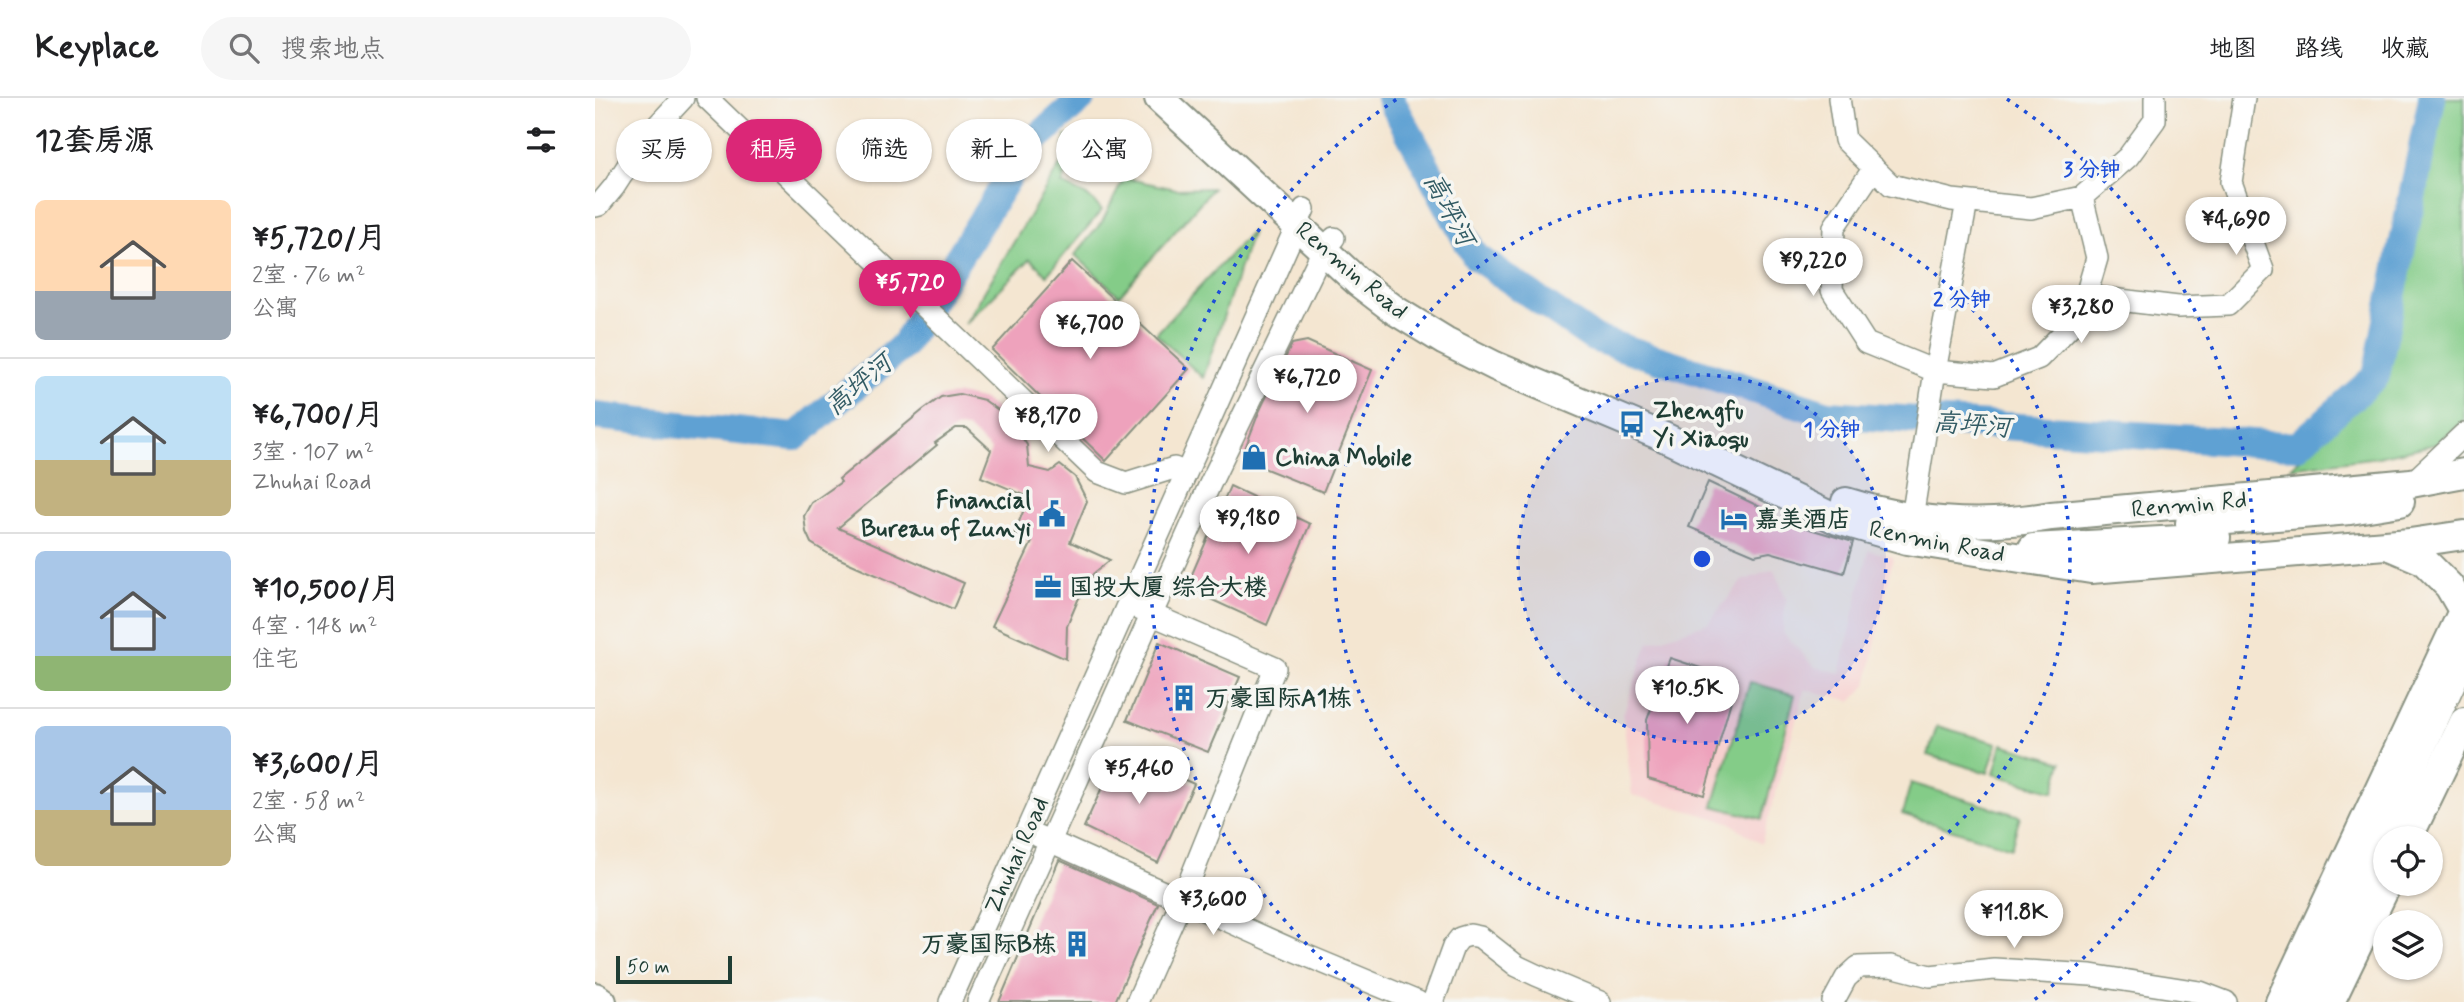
<!DOCTYPE html>
<html lang="zh">
<meta charset="utf-8">
<style>
:root{--surface:#fff;--page:#f6f6f6;--text:#202124;--muted:#757577;--line:#e0e0e0;--accent:#db2777}
body{margin:0;font-family:Mynerve,"LXGW WenKai TC",sans-serif;background:var(--page);color:var(--text);height:100vh;display:flex;flex-direction:column;font-size:26px;white-space:nowrap}
*{box-sizing:border-box;margin:0}
p{font-size:23px;color:var(--muted)}
.icon{flex:none;width:38px;height:38px;fill:none;stroke:currentColor;stroke-width:2;stroke-linecap:round;stroke-linejoin:round}
.map{position:relative;flex:1;overflow:hidden}
.panel{display:flex;flex-direction:column;background:var(--surface);width:595px}
.panel>*{flex:none}
.banner{position:absolute;left:21px;top:21px;width:665px;height:63px;display:flex;gap:14px}
.fabs{position:absolute;left:1778px;top:728px;display:grid;gap:14px}
.fabs a{display:grid;place-items:center;width:70px;height:70px;border-radius:50%;background:var(--surface);box-shadow:0 2px 5px #0004;font-size:35px}
.scale{position:absolute;left:21px;bottom:18px;width:116px;box-sizing:border-box;padding-left:7px;border:4px solid #1f3d34;border-top:0;font-size:19px;line-height:24px;white-space:nowrap;color:#1f3d34;-webkit-text-stroke:5px #f6f6f2;paint-order:stroke}
.price{position:absolute;translate:-50% -60px;padding:0 16px;border-radius:24px;background:#fff;color:#222;font-size:23px;line-height:46px;filter:drop-shadow(0 2px 4px #0008)}
.price::after{content:'';position:absolute;left:50%;top:42px;width:21px;height:16px;margin-left:-10px;background:inherit;clip-path:polygon(0 0,100% 0,50% 100%)}
.price.current{background:var(--accent);color:#fff}
ul{padding:0;list-style:none}
li{display:flex;align-items:center;gap:21px;height:175px;padding:0 35px}
li+li{border-top:2px solid var(--line)}
li span{display:grid;place-items:center;flex:none;width:196px;height:140px;border-radius:10px;color:#555}
li>.icon{margin-inline-start:auto}
span .icon{width:84px;height:84px;fill:#fffc;stroke-width:1}
li b{font-size:30px}
h2{display:flex;justify-content:space-between;align-items:center;height:84px;padding:0 35px;font-size:30px}
.pill{padding:0 24px;border-radius:32px;background:var(--surface);box-shadow:0 2px 5px #0004;font-size:24px;line-height:63px}
.pill.current{background:var(--accent);color:#fff}
header{display:flex;align-items:center;gap:42px;box-sizing:border-box;height:98px;padding:0 35px;background:var(--surface);border-bottom:2px solid var(--line)}
header strong{font-size:33px}
nav{display:flex;gap:38px;margin-inline-start:auto;font-size:24px}
.search{width:490px;height:63px;background:var(--page);display:flex;align-items:center;gap:18px;box-sizing:border-box;padding:0 24px;border-radius:38px;color:var(--muted);font-size:26px}
main{display:flex;flex:1;min-height:0}
.map>svg:first-child{display:block}
</style>
<header>
<strong>Keyplace</strong>
<div class="search"><svg class="icon" aria-label="search" viewBox="0 0 24 24"><circle cx="10" cy="10" r="6"/><path d="M15 15l6 6"/></svg>搜索地点</div>
<nav><a>地图</a><a>路线</a><a>收藏</a></nav>
</header>
<main>
<section class="panel">
<h2>12套房源<svg class="icon" aria-label="filters" viewBox="0 0 24 24"><path d="M4 7h16M4 17h16"/><circle cx="9" cy="7" r="2"/><circle cx="15" cy="17" r="2"/></svg></h2>
<ul>
<li><span style="background:linear-gradient(#ffd9b3 65%,#9aa5b1 0)"><svg class="icon" aria-label="home" viewBox="0 0 24 24"><path d="M3 11l9-7 9 7M6 9v11h12V9"/></svg></span><div><b>¥5,720/月</b><p>2室 · 76 m²</p><p>公寓</p></div></li>
<li><span style="background:linear-gradient(#bfe0f5 60%,#c2b280 0)"><svg class="icon" aria-label="home" viewBox="0 0 24 24"><path d="M3 11l9-7 9 7M6 9v11h12V9"/></svg></span><div><b>¥6,700/月</b><p>3室 · 107 m²</p><p>Zhuhai Road</p></div></li>
<li><span style="background:linear-gradient(#a9c7e8 75%,#8fb573 0)"><svg class="icon" aria-label="home" viewBox="0 0 24 24"><path d="M3 11l9-7 9 7M6 9v11h12V9"/></svg></span><div><b>¥10,500/月</b><p>4室 · 148 m²</p><p>住宅</p></div></li>
<li><span style="background:linear-gradient(#a9c7e8 60%,#c2b280 0)"><svg class="icon" aria-label="home" viewBox="0 0 24 24"><path d="M3 11l9-7 9 7M6 9v11h12V9"/></svg></span><div><b>¥3,600/月</b><p>2室 · 58 m²</p><p>公寓</p></div></li>
</ul>
</section>
<div class="map">
<svg width="1869" height="904" viewBox="0 0 1869 904">
<rect width="100%" height="100%" fill="#f6f6f2"/>
<filter id="ink" filterUnits="userSpaceOnUse"><feTurbulence type="fractalNoise" baseFrequency=".0143" numOctaves="2"/><feDisplacementMap in="SourceGraphic" scale="14" xChannelSelector="R" yChannelSelector="G"/><feConvolveMatrix kernelMatrix="1 2 1 2 8 2 1 2 1" color-interpolation-filters="sRGB"/></filter>
<filter id="wash" filterUnits="userSpaceOnUse"><feTurbulence type="fractalNoise" baseFrequency=".00686" numOctaves="4" result="noise"/><feDisplacementMap in="SourceGraphic" scale="28" xChannelSelector="R" yChannelSelector="G"/><feGaussianBlur stdDeviation="1.57" result="paint"/><feColorMatrix in="noise" values="0 0 0 0 0 0 0 0 0 0 0 0 0 0 0 0 0 1.4 0 .05"/><feComposite in="paint" operator="in"/></filter>
<g filter="url(#wash)">
<rect width="100%" height="100%" fill="#f4e6d1"/>
<path fill="#f7d0cf" d="M1274,452L1298,459L1272,587L1256,603L1210,591L1166,746L1134,724L1037,697L1028,617L1053,545L1113,525L1147,483L1179,471L1191,500L1188,535L1220,569L1245,575Z"/>
<path fill="#84cc88" stroke="#52845e" stroke-width="2" d="M1832,0H1869V323L1841,346L1783,359L1696,370L1730,336L1760,297L1776,262L1824,21Z
M471,38L485,41L467,86L494,99L507,112L452,177L435,161L370,226L466,65Z
M529,80L581,91L618,90L524,198L480,157L507,124Z
M657,133L608,280L561,236Z
M1155,584L1200,597L1167,721L1118,708Z
M1342,628L1402,645L1393,675L1333,657Z
M1407,646L1467,664L1459,694L1399,676Z
M1316,685L1425,718L1416,750L1307,716Z"/>
<g fill="none" stroke-linecap="round" stroke-linejoin="round">
<path stroke="#5fa1d3" stroke-width="28" d="M795,0L880,158L998,240L1233,316L1702,348L1781,278L1837,0
M0,318L200,339L308,248L433,48L487,0"/>
</g>
<g id="blocks">
<path fill="#eea2bc" d="M477,163L594,271L511,363L397,252Z
M712,243L777,272L728,394L646,361L664,314L697,246Z
M364,296L389,302L406,314L421,330L432,347L434,369L455,374L465,367L480,379L492,403L475,444L515,462L498,476L483,502L472,528L471,561L397,528L437,444L419,436L434,399L386,379L396,352L372,330H361L340,345L342,347L243,430L369,485L358,511L234,456L216,445L211,434L209,418L216,405L246,384L244,381L328,312L346,299Z
M1113,384L1176,414L1185,422L1258,444L1249,475L1175,454L1160,457L1094,429Z
M635,388L715,426L672,527L591,490Z
M564,544L645,579L613,654L532,622Z
M1075,560L1142,582L1109,697L1053,681L1052,622Z
M524,652L599,686L563,765L489,729Z
M464,762L563,806L520,904H404Z"/>
</g>
</g>
<g filter="url(#ink)">
<use href="#blocks" fill-opacity="0" stroke="#8a9282" stroke-width="2"/>
<g fill="none" stroke-linecap="round" stroke-linejoin="round">
<g stroke="#8a9282" stroke-width="24">
<path id="minor" d="M112,0L502,374L531,385L579,370L591,375
M1244,0L1250,42L1296,87L1357,102L1436,110L1487,99L1533,59L1560,22V0
M1279,70L1239,129L1237,192L1271,245L1340,273L1399,278L1444,260L1485,218L1502,160L1487,99
M0,108L4,107L19,89L50,41L88,0
M1491,198L1583,209L1633,207L1668,172L1636,84L1649,0
M1817,385L1869,336
M1315,433L1340,273L1372,104
M443,738L698,852L823,904
M355,904L709,111
M383,904L615,386L728,152L739,140
M542,904L587,802L680,570L544,511
M838,904L858,849L865,840L875,837L885,839L922,868L941,877L1005,904
M1238,904L1251,880L1263,869L1296,868L1335,878L1399,871L1496,877L1605,894L1631,904"/>
</g>
<g stroke="#8a9282" stroke-width="32">
<path id="major" d="M564,0L763,184L801,213L850,243L900,268L1069,339L1243,422L1312,442L1496,471L1815,445L1869,437
M1251,404C1318,425 1387,430 1456,418L1816,385L1869,375
M1595,425L1755,412L1805,404
M1795,448L1828,462L1854,488L1869,514
M1438,450L1621,440
M1813,740L1869,624
M0,899L7,904
M1685,904L1869,511
M1735,904L1792,786"/>
</g>
<g stroke="#8a9282" stroke-width="35">
<path id="highway" d="M1706,904L1869,552"/>
</g>
<use href="#minor" stroke="#fff" stroke-width="21"/>
<use href="#major" stroke="#fff" stroke-width="28"/>
<use href="#highway" stroke="#fff" stroke-width="32"/>
</g>
</g>
<circle cx="1107" cy="461" r="184" fill="#1d4ed8" fill-opacity=".12"/>
<g fill="none" stroke="#1d4ed8" stroke-width="3.5" stroke-dasharray="3.5 7">
<circle cx="1107" cy="461" r="184"/>
<circle cx="1107" cy="461" r="368"/>
<path d="M775 902A552 552 0 0 1 802 1M1412 1A552 552 0 0 1 1439 902"/>
</g>
<defs>
<g id="bus-bare" transform="scale(2.1)"><path d="M-5-6H5V4H4V6H2V4H-2V6H-4V4H-5ZM-3.5-4V0h7V-4ZM-3.5 1.2v1.5H-2V1.2ZM2 1.2v1.5H3.5V1.2Z" fill="#1f6fb2" stroke="#f6f6f2" stroke-width="2.5" paint-order="stroke"/></g>
<g id="shop-bare" transform="scale(2.1)"><path d="M-5-2.5h2.3a2.7 3.5 0 0 1 5.4 0H5L5.5 6h-11ZM-1.5-2.5h3a1.5 2.3 0 0 0-3 0Z" fill="#1f6fb2" stroke="#f6f6f2" stroke-width="2.5" paint-order="stroke"/></g>
<g id="civic-bare" transform="scale(2.1)"><path d="M-.6-6.5H3V-4.5H.6V-3L4-1V1h2V6H-6V1h2V-1L-.6-3ZM-1.2 2.5V6h2.4V2.5Z" fill="#1f6fb2" stroke="#f6f6f2" stroke-width="2.5" paint-order="stroke"/></g>
<g id="hotel-bare" transform="scale(2.1)"><path d="M-6-4.5h1.5V1H6V5H4.5V3h-9V5H-6ZM-4 0a1.8 1.8 0 1 1 3.6 0ZM.5 0V-2.5h3Q6-2.5 6 0Z" fill="#1f6fb2" stroke="#f6f6f2" stroke-width="2.5" paint-order="stroke"/></g>
<g id="office-bare" transform="scale(2.1)"><path d="M-6-3h4V-5.5h4V-3h4V5H-6ZM-1-4.5V-3h2v-1.5ZM-6 0V1H6V0Z" fill="#1f6fb2" stroke="#f6f6f2" stroke-width="2.5" paint-order="stroke"/></g>
<g id="building-bare" transform="scale(2.1)"><path d="M-4-6H4V6H1V3H-1V6H-4ZM-2.5-4.3h1.7v1.8h-1.7ZM.8-4.3h1.7v1.8H.8ZM-2.5-1h1.7V.8h-1.7ZM.8-1h1.7V.8H.8Z" fill="#1f6fb2" stroke="#f6f6f2" stroke-width="2.5" paint-order="stroke"/></g>
</defs>
<g fill-rule="evenodd">
<use href="#bus-bare" x="1037" y="326"/>
<use href="#shop-bare" x="659" y="359"/>
<use href="#civic-bare" x="457" y="416"/>
<use href="#hotel-bare" x="1139" y="421"/>
<use href="#office-bare" x="453" y="489"/>
<use href="#building-bare" x="589" y="600"/>
<use href="#building-bare" x="482" y="846"/>
</g>
<g text-anchor="middle" stroke-width="7" stroke-linejoin="round" paint-order="stroke">
<g font-size="24" fill="#1f3d34" stroke="#f6f6f2">
<text transform="translate(757 172) rotate(40)" y="8">Renmin Road</text>
<text transform="translate(1594 406) rotate(-5)" y="8">Renmin Rd</text>
<text transform="translate(1342 443) rotate(11)" y="8">Renmin Road</text>
<text transform="translate(421 757) rotate(-66)" y="8">Zhuhai Road</text>
</g>
<g font-size="24" font-weight="bold" fill="#1f3d34" stroke="#f6f6f2" text-anchor="start">
<text x="1058" y="320">Zhengfu<tspan x="1058" dy="28">Yi Xiaoqu</tspan></text>
<text x="680" y="367">China Mobile</text>
<text x="436" y="410" text-anchor="end">Financial<tspan x="436" dy="28">Bureau of Zunyi</tspan></text>
<text x="1160" y="429">嘉美酒店</text>
<text x="474" y="497">国投大厦 综合大楼</text>
<text x="610" y="608">万豪国际A1栋</text>
<text x="461" y="854" text-anchor="end">万豪国际B栋</text>
</g>
<g font-size="26" font-style="italic" fill="#325b64" stroke="#f6f6f2">
<text transform="translate(855 111) rotate(62)" y="9">高坪河</text>
<text transform="translate(263 286) rotate(-40)" y="9">高坪河</text>
<text transform="translate(1377 326) rotate(4)" y="9">高坪河</text>
</g>
</g>
<circle cx="1107" cy="461" r="10" fill="#1d4ed8" stroke="#f6f6f2" stroke-width="3.5"/>
<g font-size="21" text-anchor="middle" font-weight="bold" fill="#1d4ed8" stroke="#f6f6f2" stroke-width="7" stroke-linejoin="round" paint-order="stroke">
<text x="1497" y="78">3 分钟</text>
<text x="1367" y="208">2 分钟</text>
<text x="1237" y="338">1 分钟</text>
</g>
</svg>
<div class="fabs">
<a><svg class="icon" aria-label="locate" viewBox="0 0 24 24"><circle cx="12" cy="12" r="6"/><path d="M12 2v4M12 18v4M2 12h4M18 12h4"/></svg></a>
<a><svg class="icon" aria-label="layers" viewBox="0 0 24 24"><path d="M12 4l9 5-9 5-9-5zM3 14l9 5 9-5"/></svg></a>
</div>
<div class="scale">50 m</div>
<b class="price" style="left:1641px;top:159px">¥4,690</b>
<b class="price" style="left:1218px;top:200px">¥9,220</b>
<b class="price current" style="left:315px;top:222px">¥5,720</b>
<b class="price" style="left:1486px;top:247px">¥3,280</b>
<b class="price" style="left:495px;top:263px">¥6,700</b>
<b class="price" style="left:712px;top:317px">¥6,720</b>
<b class="price" style="left:453px;top:356px">¥8,170</b>
<b class="price" style="left:653px;top:458px">¥9,180</b>
<b class="price" style="left:1092px;top:628px">¥10.5K</b>
<b class="price" style="left:544px;top:708px">¥5,460</b>
<b class="price" style="left:618px;top:839px">¥3,600</b>
<b class="price" style="left:1419px;top:852px">¥11.8K</b>
<div class="banner">
<a class="pill">买房</a>
<a class="pill current">租房</a>
<a class="pill">筛选</a>
<a class="pill">新上</a>
<a class="pill">公寓</a>
</div>
</div>
</main>
